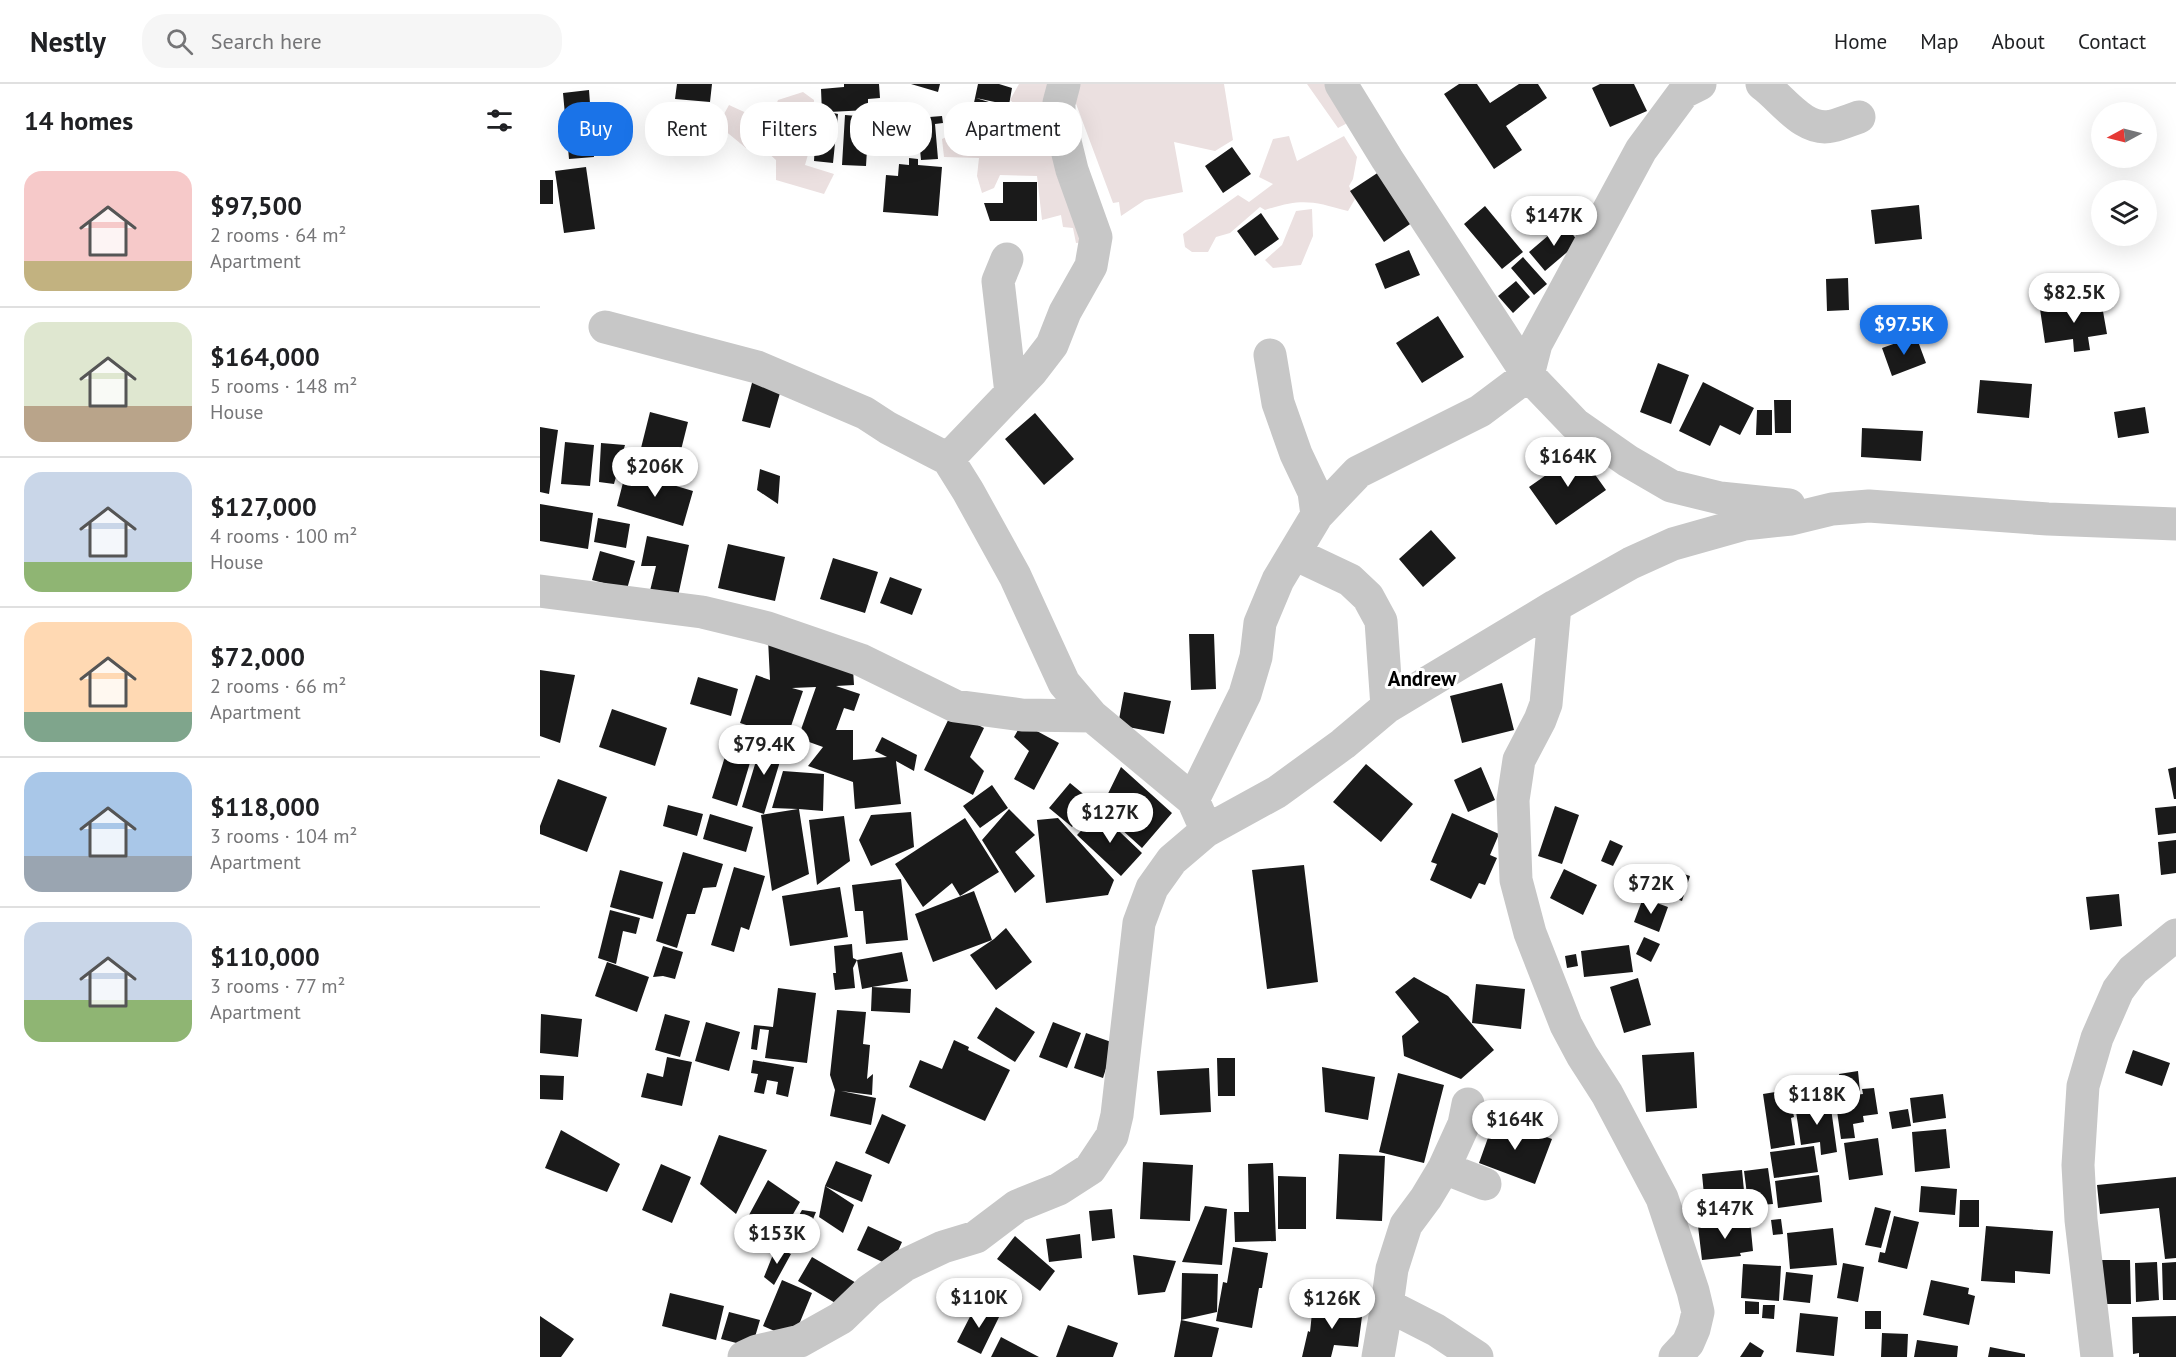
<!DOCTYPE html>
<meta charset="utf-8">
<style>
:root{--surface:#fff;--page:#f6f6f6;--text:#202124;--muted:#757577;--line:#e0e0e0;--accent:#1a73e8}
body{margin:0;font-family:"PT Sans",sans-serif;background:var(--page);color:var(--text);height:100vh;display:flex;flex-direction:column;font-size:22px;white-space:nowrap}
*{box-sizing:border-box;margin:0}
p{font-size:20px;color:var(--muted)}
.icon{flex:none;width:33px;height:33px;fill:none;stroke:currentColor;stroke-width:2;stroke-linecap:round;stroke-linejoin:round}
.map{position:relative;flex:1;overflow:hidden}
.side{display:flex;flex-direction:column;background:var(--surface);width:540px}
.side>*{flex:none}
.banner{position:absolute;left:18px;top:18px;width:570px;height:54px;display:flex;gap:12px}
.needle{width:39px;rotate:263deg}
.buttons{position:absolute;left:1551px;top:18px;display:grid;gap:12px}
.buttons a{display:grid;place-items:center;width:66px;height:66px;border-radius:50%;background:var(--surface);box-shadow:0 6px 24px #0002;font-size:30px}
.price{position:absolute;translate:-50% -51px;padding:0 14px;border-radius:21px;background:#fff;color:#222;font-size:20px;line-height:39px;filter:drop-shadow(0 2px 3px #0008)}
.price::after{content:'';position:absolute;left:50%;top:36px;width:18px;height:14px;margin-left:-9px;background:inherit;clip-path:polygon(0 0,100% 0,50% 100%)}
.price.active{background:var(--accent);color:#fff}
ul{padding:0;list-style:none}
li{display:flex;align-items:center;gap:18px;height:150px;padding:0 24px}
li+li{border-top:2px solid var(--line)}
li span{display:grid;place-items:center;flex:none;width:168px;height:120px;border-radius:18px;color:#555}
li>.icon{margin-inline-start:auto}
span .icon{width:72px;height:72px;fill:#fffc;stroke-width:1}
li b{font-size:26px}
h2{display:flex;justify-content:space-between;align-items:center;height:72px;padding:0 24px;font-size:26px}
.chip{padding:0 21px;border-radius:24px;background:var(--surface);box-shadow:0 6px 24px #0002;font-size:21px;line-height:54px}
.chip.active{background:var(--accent);color:#fff}
header{display:flex;align-items:center;gap:36px;box-sizing:border-box;height:84px;padding:0 30px;background:var(--surface);border-bottom:2px solid var(--line)}
header strong{font-size:28px}
nav{display:flex;gap:33px;margin-inline-start:auto;font-size:21px}
.search{width:420px;height:54px;background:var(--page);display:flex;align-items:center;gap:15px;box-sizing:border-box;padding:0 21px;border-radius:24px;color:var(--muted);font-size:22px}
main{display:flex;flex:1;min-height:0}
.map>svg:first-child{display:block}
</style>
<header>
<strong>Nestly</strong>
<div class="search"><svg class="icon" aria-label="search" viewBox="0 0 24 24"><circle cx="10" cy="10" r="6"/><path d="M15 15l6 6"/></svg>Search here</div>
<nav><a>Home</a><a>Map</a><a>About</a><a>Contact</a></nav>
</header>
<main>
<section class="side">
<h2>14 homes<svg class="icon" aria-label="filters" viewBox="0 0 24 24"><path d="M4 7h16M4 17h16"/><circle cx="9" cy="7" r="2"/><circle cx="15" cy="17" r="2"/></svg></h2>
<ul>
<li><span style="background:linear-gradient(#f6c9c9 75%,#c2b280 0)"><svg class="icon" aria-label="home" viewBox="0 0 24 24"><path d="M3 11l9-7 9 7M6 9v11h12V9"/></svg></span><div><b>$97,500</b><p>2 rooms · 64 m²</p><p>Apartment</p></div></li>
<li><span style="background:linear-gradient(#dfe7d0 70%,#b9a48a 0)"><svg class="icon" aria-label="home" viewBox="0 0 24 24"><path d="M3 11l9-7 9 7M6 9v11h12V9"/></svg></span><div><b>$164,000</b><p>5 rooms · 148 m²</p><p>House</p></div></li>
<li><span style="background:linear-gradient(#c9d6e8 75%,#8fb573 0)"><svg class="icon" aria-label="home" viewBox="0 0 24 24"><path d="M3 11l9-7 9 7M6 9v11h12V9"/></svg></span><div><b>$127,000</b><p>4 rooms · 100 m²</p><p>House</p></div></li>
<li><span style="background:linear-gradient(#ffd9b3 75%,#7fa58c 0)"><svg class="icon" aria-label="home" viewBox="0 0 24 24"><path d="M3 11l9-7 9 7M6 9v11h12V9"/></svg></span><div><b>$72,000</b><p>2 rooms · 66 m²</p><p>Apartment</p></div></li>
<li><span style="background:linear-gradient(#a9c7e8 70%,#9aa5b1 0)"><svg class="icon" aria-label="home" viewBox="0 0 24 24"><path d="M3 11l9-7 9 7M6 9v11h12V9"/></svg></span><div><b>$118,000</b><p>3 rooms · 104 m²</p><p>Apartment</p></div></li>
<li><span style="background:linear-gradient(#c9d6e8 65%,#8fb573 0)"><svg class="icon" aria-label="home" viewBox="0 0 24 24"><path d="M3 11l9-7 9 7M6 9v11h12V9"/></svg></span><div><b>$110,000</b><p>3 rooms · 77 m²</p><p>Apartment</p></div></li>
</ul>
</section>
<div class="map">
<svg width="1636" height="1273" viewBox="0 0 1636 1273">
<rect width="100%" height="100%" fill="#fff"/>
<path fill="#ebe0e0" d="M479,0H520L545,158L536,159L533,144L523,143L521,131L502,136L497,92L460,91L454,104L442,109L437,92L439,74L404,73L402,55L415,49L422,37L435,34L471,46L479,24L470,16Z
M534,0H684L693,56L675,67L634,58L643,108L605,116L581,132L579,118L573,119L532,9Z
M767,0H795L817,34L798,44Z
M263,8L274,16L273,53L265,81L294,90L284,110L236,96V76L217,59L206,64L178,41L189,21L213,32L232,31L238,16Z
M749,52L757,77L804,52L817,73L813,95L809,102L815,115L808,127C772,117 762,114 725,126L720,123L690,149L676,153L668,168H652L645,163L643,150L698,111L709,118L733,100L719,93L733,55Z
M772,125L773,152L761,181L733,184L725,176L742,161L756,127Z"/>
<path fill="#1a1a1a" d="M137,0H172L170,18L135,15Z
M304,0H339L340,14L328,15V26L289,28L298,30L293,79L274,77L275,59H280L282,29L281,5L304,3Z
M371,0H400L398,8Z
M438,0H459L472,4L469,21L436,14L471,25L467,38L432,28Z
M919,0H937L950,19L979,0H998L1007,14L966,42L982,66L954,85L904,10Z
M1060,0H1094L1107,27L1070,43L1052,4Z
M49,6L54,73L29,75L23,9Z
M342,30L377,34L375,53L363,51L360,71L337,68Z
M305,31L329,33L326,82L302,81Z
M402,32L403,39L395,40L398,75L381,76L377,34Z
M692,63L711,90L683,109L665,82Z
M369,74L378,75V81L402,83L398,132L343,128L346,91L358,92L359,80L369,81Z
M46,83L55,145L24,149L15,87Z
M842,86L876,136L844,158L810,107Z
M0,96H13V120H0Z
M463,98H497V137H450L444,119H463Z
M1379,121L1382,155L1335,160L1331,126Z
M945,122L983,168L962,185L924,140Z
M721,129L739,155L715,172L697,147Z
M1023,139L1039,158L1005,187L989,168Z
M869,166L880,191L845,205L835,180Z
M983,173L1007,200L994,211L971,184Z
M1308,194L1309,226L1287,227L1286,195Z
M976,197L990,213L973,229L958,212Z
M1561,216L1567,250L1548,253L1550,266L1534,268L1533,255L1505,259L1500,225Z
M898,232L924,273L882,299L856,259Z
M1376,252L1386,279L1352,292L1342,264Z
M1118,279L1149,291L1131,340L1100,328Z
M213,295L242,302L230,344L202,337Z
M1440,296L1492,300L1489,334L1437,329Z
M1163,298L1214,324L1200,351L1180,341L1170,362L1139,347Z
M1234,316H1251V349H1235Z
M1605,323L1609,349L1578,354L1574,328Z
M1217,326H1232V351H1216Z
M110,328L148,338L137,382L99,372Z
M495,329L534,375L504,401L465,355Z
M0,343L18,346L9,410L0,408Z
M1322,344L1383,347L1381,377L1321,373Z
M25,358L54,361L50,402L21,400Z
M61,359L85,361L74,400L59,398Z
M1039,368L1066,406L1016,441L989,403Z
M220,385L240,392L238,420L217,406Z
M86,387L153,407L143,442L77,422Z
M0,420L53,429L48,465L0,457Z
M58,434L90,440L86,464L54,458Z
M891,446L916,474L883,503L859,475Z
M107,452L149,461L137,517L109,511L116,482H101Z
M188,460L245,473L235,517L178,504Z
M60,467L95,477L87,505L52,496Z
M293,474L338,488L325,529L280,515Z
M350,493L382,505L372,531L340,519Z
M649,550H674L676,605L651,606Z
M228,555L313,585L314,601L296,602L320,610L314,627L304,624L296,646H313V676L347,673L335,667L342,653L377,671L374,687L356,677L361,720L315,725L313,698L268,682L283,663L258,654L276,603L252,604L263,607L247,654L200,639L216,591L230,596Z
M0,586L35,591L20,659L0,652Z
M158,593L198,605L191,632L150,620Z
M962,599L974,646L922,659L910,612Z
M584,608L631,617L624,650L578,641Z
M72,625L127,644L115,682L59,663Z
M412,628L444,644L430,673L444,687L433,711L384,686Z
M482,639L519,659L494,706L474,695L489,667L474,653Z
M194,644L218,652L197,722L172,714Z
M223,654L245,661L224,730L202,723Z
M826,680L873,720L841,758L793,718Z
M581,683L632,729L602,764L560,726Z
M941,683L955,716L928,728L914,696Z
M1636,683V715H1634L1628,685Z
M243,687L284,690L283,727L259,725L269,790L232,807L221,731L258,725L232,724Z
M18,695L67,713L47,768L0,750V742Z
M530,699L553,718L532,743L509,724Z
M452,701L468,724L440,744L423,722Z
M128,721L163,730L157,752L123,742Z
M1015,722L1039,731L1022,780L998,772Z
M1636,722V749L1618,751L1615,724Z
M469,725L495,751L475,768L495,792L475,809L442,756Z
M371,728L374,763L331,782L319,756L331,731Z
M559,728L602,769L581,792L537,751Z
M912,729L959,750L950,771L957,774L945,801L939,799L931,815L890,796L897,780L891,778Z
M170,730L213,743L206,768L163,755Z
M304,732L310,777L277,801L269,736Z
M425,734L459,788L420,812L412,799L383,823L355,780Z
M518,734L574,796L568,811L506,819L497,736Z
M1070,756L1083,762L1073,782L1061,777Z
M1636,756V789L1621,791L1618,758Z
M143,768L183,780L176,803L163,804L155,830H147L137,864L116,857Z
M764,781L778,898L727,905L712,786Z
M194,783L225,792L209,846L201,843L194,868L171,861Z
M1123,783L1150,792L1142,817L1116,808Z
M1024,785L1057,801L1043,831L1010,814Z
M80,786L123,798L113,835L70,823Z
M1100,792L1112,793L1111,806L1098,805Z
M361,795L368,856L326,860L323,827H315L312,801Z
M300,803L308,853L250,862L242,812Z
M434,807L452,856L393,878L375,830Z
M1579,810L1582,842L1550,846L1546,813Z
M1103,814L1128,823L1119,848L1094,838Z
M70,826L100,834L96,850L83,847L76,880L58,874Z
M466,844L492,878L456,906L430,871L454,855Z
M1104,853L1120,860L1111,878L1096,870Z
M312,860L313,874L317,876L313,884L315,904L295,906L293,889H296L294,862Z
M1089,861L1093,888L1044,893L1041,867Z
M123,862L143,868L135,895L123,892L113,893Z
M362,868L368,897L332,903L371,905L370,929L331,927L332,903L322,905L317,876Z
M1036,870L1038,882L1027,884L1025,872Z
M67,878L109,893L97,928L55,912Z
M874,893L908,912L954,966L921,995L864,972L862,952L879,938L855,908Z
M1098,894L1111,941L1084,949L1070,903Z
M936,900L985,905L981,945L932,939Z
M238,904L276,909L267,979L225,974L229,946L220,945L217,966L211,965L214,941L233,943Z
M456,923L495,948L475,978L437,954Z
M297,926L326,928L323,960L330,961L327,995L333,990L332,1011L301,1007L336,1014L331,1041L290,1032L295,1006L290,991Z
M1,930L42,935L38,973L0,969Z
M125,930L150,937L140,973L115,966Z
M166,938L200,948L189,987L155,977Z
M513,938L541,949L527,984L499,973Z
M546,949L574,959L563,994L534,984Z
M414,956L429,963L428,966L470,986L445,1037L369,1003L380,976L402,985Z
M1593,966L1630,979L1622,1002L1585,989Z
M1154,968L1157,1024L1106,1028L1102,971Z
M127,973L152,978L142,1022L101,1013L107,989L123,993Z
M677,974H695V1012H678Z
M213,976L254,983L248,1013L236,1010L238,998L227,996L224,1010L214,1008L218,990L211,989Z
M782,983L835,993L828,1036L785,1028Z
M669,984L671,1028L620,1031L617,987Z
M1318,987L1320,1007L1302,1010L1299,990Z
M858,989L904,1001L884,1079L839,1068Z
M0,991L24,992L23,1016L0,1015Z
M1334,1004L1338,1030L1323,1032L1324,1038L1313,1040L1315,1054L1301,1055L1295,1013L1323,1010L1322,1005Z
M1248,1006L1250,1024L1252,1023L1254,1033L1251,1034L1255,1061L1231,1065L1223,1010Z
M1403,1010L1406,1034L1373,1039L1370,1014Z
M1290,1017L1297,1068L1281,1071L1280,1058L1261,1061L1255,1021Z
M1368,1025L1371,1042L1352,1045L1349,1028Z
M342,1030L366,1041L349,1080L325,1069Z
M955,1034L1012,1055L995,1100L939,1079Z
M1406,1045L1410,1084L1375,1088L1372,1048Z
M21,1046L80,1080L67,1108L5,1084Z
M179,1051L227,1066L196,1130L160,1100Z
M1338,1054L1343,1091L1309,1096L1304,1059Z
M1274,1062L1278,1088L1234,1094L1230,1068Z
M799,1070L845,1072L842,1137L796,1135Z
M296,1077L332,1091L322,1118L285,1102Z
M603,1078L653,1081L650,1137L600,1135Z
M733,1079L736,1157L695,1158L694,1128H709L708,1080Z
M121,1080L151,1093L132,1139L102,1126Z
M1228,1084L1233,1120L1221,1121L1223,1132L1210,1134L1204,1087Z
M1202,1086L1206,1128L1166,1132L1162,1090Z
M1279,1091L1282,1118L1238,1124L1235,1097Z
M738,1092L766,1093V1145H738Z
M1636,1093V1174L1625,1175L1619,1124L1560,1130L1557,1101Z
M228,1096L260,1118L240,1153L203,1142Z
M285,1102L314,1121L303,1149L279,1133Z
M1381,1102L1417,1105L1415,1131L1379,1128Z
M1420,1116H1439V1143H1419Z
M665,1122L687,1125L682,1181L642,1178Z
M1335,1123L1351,1127L1341,1164L1325,1161Z
M572,1125L575,1154L552,1157L549,1127Z
M262,1126L276,1128L261,1164L244,1158Z
M1354,1132L1379,1138L1367,1185L1338,1178L1340,1168L1345,1169Z
M1241,1135L1243,1150L1233,1151L1231,1136Z
M1210,1136L1213,1167L1200,1169L1201,1172L1162,1176L1158,1142Z
M328,1142L362,1158L351,1182L317,1166Z
M1446,1142L1513,1147L1510,1190L1475,1187V1199L1441,1197Z
M1293,1144L1297,1181L1250,1185L1247,1149Z
M540,1150L542,1174L509,1178L506,1155Z
M475,1152L515,1187L500,1207L457,1175Z
M236,1163L251,1170L234,1201L224,1193Z
M693,1163L728,1169L722,1204H719L712,1244L676,1237L683,1198L687,1199Z
M593,1171L636,1177L625,1208L598,1211Z
M272,1173L318,1200L297,1220L258,1197Z
M1556,1176H1590L1591,1220H1557Z
M1617,1178L1619,1216L1596,1218L1595,1179Z
M1636,1178V1216H1623L1622,1179Z
M1303,1179L1324,1183L1318,1218L1297,1214Z
M1203,1180L1241,1182L1239,1217L1201,1214Z
M1246,1188L1273,1191L1270,1219L1243,1216Z
M642,1189L678,1190L677,1228L641,1236L679,1244L672,1273H634L641,1236Z
M242,1196L272,1209L253,1255L223,1242Z
M1391,1196L1429,1204L1428,1210L1435,1212L1429,1241L1383,1231Z
M130,1209L184,1222L176,1256L122,1242Z
M1205,1217L1219,1218V1230H1205Z
M437,1219L460,1231L441,1270L417,1258Z
M773,1219L823,1225L818,1263L794,1261L791,1273H762L768,1247L770,1248Z
M1223,1221H1235L1234,1235L1222,1234Z
M1325,1227H1341V1245H1325Z
M189,1228L220,1236L212,1263L181,1255Z
M1260,1229L1298,1233L1294,1272L1256,1268Z
M0,1232L34,1255L21,1273H0Z
M1636,1232V1273H1599V1269L1593,1270L1592,1233Z
M528,1241L578,1259L573,1273H516Z
M1342,1249L1368,1250L1367,1273H1341Z
M461,1253L499,1273H451Z
M1377,1256L1418,1262L1417,1273H1374Z
M1210,1258L1224,1267L1221,1273H1200Z
M1450,1263L1485,1270V1273H1448Z"/>
<g fill="none" stroke-linecap="round" stroke-linejoin="round">
<path stroke="#c7c7c7" stroke-width="33" d="M801,0L847,75L988,291L1035,340L1088,377L1131,402L1180,414L1249,421
M1222,0C1242,14 1264,49 1292,42C1301,40 1310,36 1319,33
M467,175L458,197L471,309
M65,243L217,283L325,329L348,344L408,375L428,407L475,492L524,599L552,632L653,716L661,734
M730,271L738,319L756,370L774,408L777,431
M408,375L492,287L512,261L525,228L551,182L556,153L532,86L519,33V19L524,0
M755,470L810,496L828,513L841,537L847,623
M0,507L162,528L228,544L321,576L415,622L482,631L552,632
M1015,522L1006,620L1000,636L979,676L973,716L976,796L990,849L1026,941L1042,971L1067,1010L1122,1114L1153,1207L1158,1228L1154,1245L1148,1259L1135,1273
M653,716L705,610L716,573L720,539L738,496L777,431L818,388L940,327L988,291L996,260L1101,66L1144,8L1160,0
M904,1084L924,1040L928,1020
M204,1273L217,1267L260,1257L301,1234L329,1207L365,1181L403,1163L436,1153L477,1122L519,1105L550,1085L572,1052L577,1031L599,839L612,804L632,776L666,747L737,708L803,660L847,623L1015,522L1091,479L1133,460L1204,440L1251,435L1292,425L1329,422L1508,435L1636,440
M838,1273L847,1221
M937,1273L896,1246L847,1221L852,1185L866,1141L886,1114L904,1084L945,1100
M1557,1273L1541,1136L1538,1081L1543,1002L1557,954L1578,906L1593,886L1636,851"/>
</g>
<g text-anchor="middle" stroke-width="6" stroke-linejoin="round" paint-order="stroke">
<g font-size="21" font-weight="bold" fill="#000" stroke="#fff">
<text x="882" y="602">Andrew</text>
</g>
</g>
</svg>
<div class="buttons">
<a><svg class="needle" viewBox="-14 -14 28 28"><path d="M0-13l5 13h-10z" fill="#e53935"/><path d="M0 13l5-13h-10z" fill="#757577"/></svg></a>
<a><svg class="icon" aria-label="layers" viewBox="0 0 24 24"><path d="M12 4l9 5-9 5-9-5zM3 14l9 5 9-5"/></svg></a>
</div>
<b class="price" style="left:1014px;top:163px">$147K</b>
<b class="price" style="left:1534px;top:240px">$82.5K</b>
<b class="price active" style="left:1364px;top:272px">$97.5K</b>
<b class="price" style="left:1028px;top:404px">$164K</b>
<b class="price" style="left:115px;top:414px">$206K</b>
<b class="price" style="left:224px;top:692px">$79.4K</b>
<b class="price" style="left:570px;top:760px">$127K</b>
<b class="price" style="left:1111px;top:831px">$72K</b>
<b class="price" style="left:1277px;top:1042px">$118K</b>
<b class="price" style="left:975px;top:1067px">$164K</b>
<b class="price" style="left:1185px;top:1156px">$147K</b>
<b class="price" style="left:237px;top:1181px">$153K</b>
<b class="price" style="left:439px;top:1245px">$110K</b>
<b class="price" style="left:792px;top:1246px">$126K</b>
<div class="banner">
<a class="chip active">Buy</a>
<a class="chip">Rent</a>
<a class="chip">Filters</a>
<a class="chip">New</a>
<a class="chip">Apartment</a>
</div>
</div>
</main>
